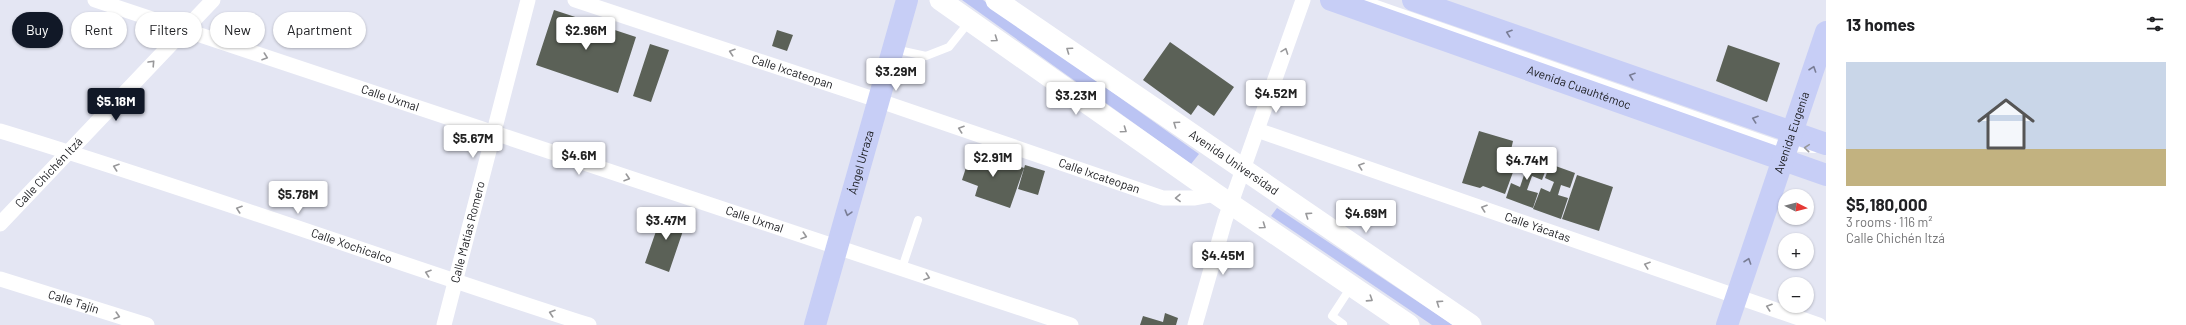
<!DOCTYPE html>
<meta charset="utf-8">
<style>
:root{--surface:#fff;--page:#f6f6f6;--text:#202124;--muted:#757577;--accent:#111827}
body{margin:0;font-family:Barlow,sans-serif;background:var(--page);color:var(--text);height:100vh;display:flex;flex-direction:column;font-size:15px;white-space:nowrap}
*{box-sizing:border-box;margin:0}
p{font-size:13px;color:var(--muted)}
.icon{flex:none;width:22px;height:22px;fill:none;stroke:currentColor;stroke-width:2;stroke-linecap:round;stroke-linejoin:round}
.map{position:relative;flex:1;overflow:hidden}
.side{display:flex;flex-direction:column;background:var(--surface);width:360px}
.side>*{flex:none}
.guide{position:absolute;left:12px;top:12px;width:380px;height:36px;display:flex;gap:8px}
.needle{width:26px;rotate:96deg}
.buttons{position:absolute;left:1778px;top:189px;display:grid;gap:8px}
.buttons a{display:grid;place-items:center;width:36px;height:36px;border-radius:50%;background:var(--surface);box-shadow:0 1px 3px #0004;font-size:20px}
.price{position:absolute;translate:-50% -34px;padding:0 9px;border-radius:4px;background:#fff;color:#222;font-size:13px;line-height:26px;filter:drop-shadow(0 1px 2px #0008)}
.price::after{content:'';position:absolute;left:50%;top:24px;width:12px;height:9px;margin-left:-6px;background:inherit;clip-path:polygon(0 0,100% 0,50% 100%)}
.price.active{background:var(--accent);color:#fff}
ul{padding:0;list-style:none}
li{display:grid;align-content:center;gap:8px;height:212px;padding:0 20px}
li span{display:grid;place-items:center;height:124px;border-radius:0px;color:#555}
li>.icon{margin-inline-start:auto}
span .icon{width:72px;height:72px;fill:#fffc;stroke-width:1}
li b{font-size:17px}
h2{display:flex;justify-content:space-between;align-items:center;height:48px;padding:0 20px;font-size:17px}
.pill{padding:0 14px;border-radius:18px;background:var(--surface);box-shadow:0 1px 3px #0004;font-size:14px;line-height:36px}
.pill.active{background:var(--accent);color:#fff}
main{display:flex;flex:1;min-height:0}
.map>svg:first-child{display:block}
</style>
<main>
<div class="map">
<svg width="1826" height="325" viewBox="0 0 1826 325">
<rect width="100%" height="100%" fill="#e4e6f3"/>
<path fill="#bbc4f3" d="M962,0H983L1199,154L1191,164Z
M1277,208L1453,325H1432L1271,216Z"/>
<path fill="#5b6157" d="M554,10L636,37L618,93L536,65Z
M777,30L793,35L787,51L772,46Z
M1170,42L1234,87L1214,116L1198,105L1191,115L1143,80Z
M650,44L669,50L651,102L633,96Z
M1728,45L1780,63L1767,102L1716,81Z
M1479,131L1513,141L1511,150L1520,153L1505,194L1483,186L1480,188L1462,183Z
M972,149L1024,168L1010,208L975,196L978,186L962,180Z
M1522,154L1548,164L1542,180L1532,176L1527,190L1538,193L1533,208L1506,198L1511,183L1520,187L1525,172L1516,169Z
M1550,164L1575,173L1570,188L1561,185L1558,195L1568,198L1561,219L1533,209L1541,188L1550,192L1554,182L1545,178Z
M1025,165L1045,171L1038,195L1018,189Z
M1577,175L1613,187L1599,231L1562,219Z
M663,211L687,219L669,272L645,263Z
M1165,313L1178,318L1176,325H1140L1143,316L1163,322Z"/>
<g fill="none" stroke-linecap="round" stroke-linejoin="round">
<path stroke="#fff" stroke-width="8" d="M1365,0L1786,147
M894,49L926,56L949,47L969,22
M1788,147L1814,149
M902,268L918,220
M1343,324L1332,316L1351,287"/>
<g stroke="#fff" stroke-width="15">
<path id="s1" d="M95,0L1071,325"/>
<path id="s2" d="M575,0L880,101L1163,198H1195L1216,194"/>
<path id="s3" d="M1257,130L1819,325"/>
<path id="s4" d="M0,131C198,191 392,262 589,325"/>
<path id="s5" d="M0,224L213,0"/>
<path id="s6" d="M0,279L147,325"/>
<path id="s7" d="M444,325L528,0"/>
<path d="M1195,325L1225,220L1303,0"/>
</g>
<g stroke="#fff" stroke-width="21">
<path d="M940,0L1216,194L1409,325"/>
<path id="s8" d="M996,0L1471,325"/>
</g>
<g stroke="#c7cef6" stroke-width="22">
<path id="s9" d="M1331,0L1826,175"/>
<path d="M1413,0L1826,144"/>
<path id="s10" d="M815,325L907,0"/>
<path id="s11" d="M1727,325L1826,32"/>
</g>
</g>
<defs><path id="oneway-chevron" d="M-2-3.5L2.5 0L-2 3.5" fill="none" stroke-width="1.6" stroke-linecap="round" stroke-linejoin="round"/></defs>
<g stroke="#797d95">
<use href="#oneway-chevron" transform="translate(1509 33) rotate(-161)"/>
<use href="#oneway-chevron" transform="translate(1813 69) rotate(-71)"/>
<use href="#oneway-chevron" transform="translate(1632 76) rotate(-161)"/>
<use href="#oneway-chevron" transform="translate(1755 119) rotate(-161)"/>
<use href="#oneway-chevron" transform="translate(848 213) rotate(106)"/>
<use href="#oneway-chevron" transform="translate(1748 261) rotate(-71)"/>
</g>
<g stroke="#98989a">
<use href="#oneway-chevron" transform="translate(995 39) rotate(35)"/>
<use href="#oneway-chevron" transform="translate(1069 50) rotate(-145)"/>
<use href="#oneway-chevron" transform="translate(1285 51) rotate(-70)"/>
<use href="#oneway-chevron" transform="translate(732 52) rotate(-162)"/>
<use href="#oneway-chevron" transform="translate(265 57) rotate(19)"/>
<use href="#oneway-chevron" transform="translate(152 63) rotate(-47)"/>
<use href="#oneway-chevron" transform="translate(1176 124) rotate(-145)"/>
<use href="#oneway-chevron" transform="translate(961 129) rotate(-161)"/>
<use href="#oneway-chevron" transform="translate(1124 130) rotate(35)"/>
<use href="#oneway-chevron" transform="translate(1807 148) rotate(-175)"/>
<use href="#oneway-chevron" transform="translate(1361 166) rotate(-161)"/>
<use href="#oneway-chevron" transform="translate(116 167) rotate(-161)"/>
<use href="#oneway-chevron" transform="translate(627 178) rotate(18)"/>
<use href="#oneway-chevron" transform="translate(1178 198) rotate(179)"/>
<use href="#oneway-chevron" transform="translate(1484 208) rotate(-161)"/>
<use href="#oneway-chevron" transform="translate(239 209) rotate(-161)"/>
<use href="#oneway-chevron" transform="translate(1308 215) rotate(-146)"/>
<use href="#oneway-chevron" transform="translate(1263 226) rotate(35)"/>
<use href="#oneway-chevron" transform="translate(804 236) rotate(18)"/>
<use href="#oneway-chevron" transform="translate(1647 265) rotate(-161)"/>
<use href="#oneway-chevron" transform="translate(428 273) rotate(-161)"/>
<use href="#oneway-chevron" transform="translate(927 277) rotate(19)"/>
<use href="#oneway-chevron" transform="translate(1370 299) rotate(33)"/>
<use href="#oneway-chevron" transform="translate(1439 303) rotate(-146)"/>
<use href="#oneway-chevron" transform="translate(1769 307) rotate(-161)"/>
<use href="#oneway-chevron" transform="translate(552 313) rotate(-162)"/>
<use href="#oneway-chevron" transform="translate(117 316) rotate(17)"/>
</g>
<g text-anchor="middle" stroke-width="4" stroke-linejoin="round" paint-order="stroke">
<g font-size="12" fill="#1a1b1f" stroke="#f1f4fe">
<text dy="4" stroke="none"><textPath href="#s2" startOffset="229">Calle Ixcateopan</textPath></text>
<text dy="4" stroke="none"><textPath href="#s9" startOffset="263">Avenida Cuauhtémoc</textPath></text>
<text dy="4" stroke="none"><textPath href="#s1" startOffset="311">Calle Uxmal</textPath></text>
<text dy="4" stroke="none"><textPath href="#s11" startOffset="203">Avenida Eugenia</textPath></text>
<text dy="4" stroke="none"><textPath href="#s10" startOffset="169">Ángel Urraza</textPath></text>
<text dy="4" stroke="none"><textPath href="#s8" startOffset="288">Avenida Universidad</textPath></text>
<text dy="4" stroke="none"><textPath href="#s5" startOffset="71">Calle Chichén Itzá</textPath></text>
<text dy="4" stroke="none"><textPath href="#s2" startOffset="553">Calle Ixcateopan</textPath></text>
<text dy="4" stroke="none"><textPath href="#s1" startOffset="695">Calle Uxmal</textPath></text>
<text dy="4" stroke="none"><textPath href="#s3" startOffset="297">Calle Yácatas</textPath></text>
<text dy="4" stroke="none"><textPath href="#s7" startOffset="96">Calle Matías Romero</textPath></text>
<text dy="4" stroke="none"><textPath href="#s4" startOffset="370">Calle Xochicalco</textPath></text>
<text dy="4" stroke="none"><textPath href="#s6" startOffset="77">Calle Tajín</textPath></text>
</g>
</g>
</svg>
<div class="buttons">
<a><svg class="needle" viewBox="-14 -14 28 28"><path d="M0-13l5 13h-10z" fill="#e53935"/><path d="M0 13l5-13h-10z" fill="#757577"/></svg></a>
<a>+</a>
<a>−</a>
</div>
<b class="price" style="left:586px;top:51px">$2.96M</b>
<b class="price" style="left:896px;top:92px">$3.29M</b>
<b class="price" style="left:1276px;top:114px">$4.52M</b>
<b class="price" style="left:1076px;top:116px">$3.23M</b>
<b class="price active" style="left:116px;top:122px">$5.18M</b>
<b class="price" style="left:473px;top:159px">$5.67M</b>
<b class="price" style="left:579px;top:176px">$4.6M</b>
<b class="price" style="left:993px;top:178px">$2.91M</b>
<b class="price" style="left:1527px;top:181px">$4.74M</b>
<b class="price" style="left:298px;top:215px">$5.78M</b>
<b class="price" style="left:1366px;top:234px">$4.69M</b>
<b class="price" style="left:666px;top:241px">$3.47M</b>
<b class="price" style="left:1223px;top:276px">$4.45M</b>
<div class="guide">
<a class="pill active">Buy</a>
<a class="pill">Rent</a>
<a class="pill">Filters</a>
<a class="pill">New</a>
<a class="pill">Apartment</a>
</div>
</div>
<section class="side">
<h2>13 homes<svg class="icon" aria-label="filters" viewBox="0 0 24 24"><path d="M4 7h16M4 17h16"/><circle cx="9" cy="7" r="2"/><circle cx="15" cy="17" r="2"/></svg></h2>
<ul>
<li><span style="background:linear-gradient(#c9d6e8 70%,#c2b280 0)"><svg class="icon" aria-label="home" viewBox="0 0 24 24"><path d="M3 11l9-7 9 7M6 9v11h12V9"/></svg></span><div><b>$5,180,000</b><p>3 rooms · 116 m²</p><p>Calle Chichén Itzá</p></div></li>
</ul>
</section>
</main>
